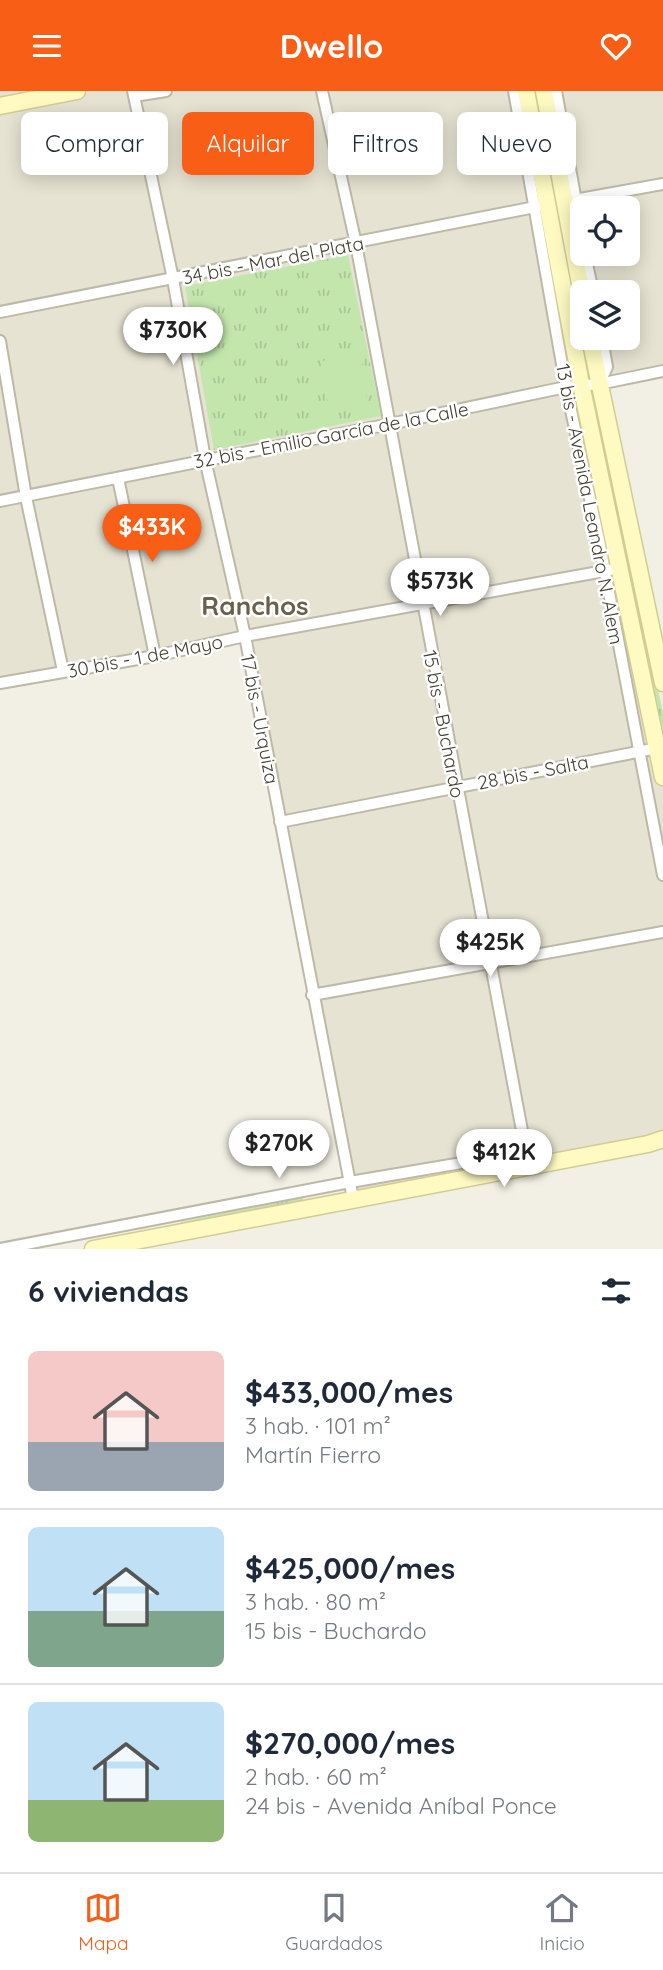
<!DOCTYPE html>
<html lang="es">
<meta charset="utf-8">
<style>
:root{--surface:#fff;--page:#f2f2f3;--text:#1f2937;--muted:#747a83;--line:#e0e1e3;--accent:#f85e15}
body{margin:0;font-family:Quicksand,sans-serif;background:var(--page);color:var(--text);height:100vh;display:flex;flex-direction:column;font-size:26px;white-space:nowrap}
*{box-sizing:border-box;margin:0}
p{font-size:23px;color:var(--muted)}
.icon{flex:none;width:38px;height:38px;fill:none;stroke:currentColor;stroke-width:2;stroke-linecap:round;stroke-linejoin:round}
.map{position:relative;height:1158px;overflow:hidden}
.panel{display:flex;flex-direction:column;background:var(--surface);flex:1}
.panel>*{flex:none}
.guide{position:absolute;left:21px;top:21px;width:621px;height:63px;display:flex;gap:14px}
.controls{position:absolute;left:570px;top:105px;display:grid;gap:14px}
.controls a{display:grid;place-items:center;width:70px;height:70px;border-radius:10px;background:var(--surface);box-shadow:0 4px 18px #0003;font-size:35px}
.price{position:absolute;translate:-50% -60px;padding:0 16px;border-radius:24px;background:#fff;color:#222;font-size:23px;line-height:46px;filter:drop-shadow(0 2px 4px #0008)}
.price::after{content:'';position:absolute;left:50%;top:42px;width:21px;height:16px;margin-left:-10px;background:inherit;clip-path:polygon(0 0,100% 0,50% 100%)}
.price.selected{background:var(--accent);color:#fff}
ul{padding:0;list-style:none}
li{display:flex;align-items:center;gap:21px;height:175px;padding:0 28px}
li+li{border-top:2px solid var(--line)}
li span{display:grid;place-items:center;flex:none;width:196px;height:140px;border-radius:10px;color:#555}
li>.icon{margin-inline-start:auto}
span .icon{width:84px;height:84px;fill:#fffc;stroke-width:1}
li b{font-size:30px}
h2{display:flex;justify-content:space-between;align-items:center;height:84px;padding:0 28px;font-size:30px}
.tag{padding:0 24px;border-radius:10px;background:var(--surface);box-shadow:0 4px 18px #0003;font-size:24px;line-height:63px}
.tag.selected{background:var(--accent);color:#fff}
header{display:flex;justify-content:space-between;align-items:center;height:91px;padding:0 28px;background:var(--accent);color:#fff;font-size:32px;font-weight:700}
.dock{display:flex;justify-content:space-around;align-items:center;height:98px;border-top:2px solid var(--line);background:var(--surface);font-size:19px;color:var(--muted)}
.dock a{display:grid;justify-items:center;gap:4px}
.dock .selected{color:var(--accent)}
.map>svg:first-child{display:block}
</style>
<header><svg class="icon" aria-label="menu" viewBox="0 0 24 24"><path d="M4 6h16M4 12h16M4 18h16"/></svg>Dwello<svg class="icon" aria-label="heart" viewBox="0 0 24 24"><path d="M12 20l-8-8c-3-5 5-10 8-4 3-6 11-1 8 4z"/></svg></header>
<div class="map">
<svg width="663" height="1158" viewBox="0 0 663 1158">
<defs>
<pattern id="grass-tufts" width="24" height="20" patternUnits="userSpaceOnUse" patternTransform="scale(1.75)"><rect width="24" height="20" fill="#c3e6ad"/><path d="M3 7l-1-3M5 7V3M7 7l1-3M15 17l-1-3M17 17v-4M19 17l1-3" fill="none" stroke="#a9c695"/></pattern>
</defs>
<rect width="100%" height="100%" fill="#f2f0e4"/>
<path fill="#e6e3d2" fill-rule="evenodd" d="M0,0H663V280L582,293L663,686V1048L353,1108L245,546L0,592ZM583,117H628V163H583ZM583,201H628V247H583Z"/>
<path fill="url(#grass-tufts)" d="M531,0H537L583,235V247L592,284H589L582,246L575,227Z
M348,164L381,325L214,359L185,195Z
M589,301H591L599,342L605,355L663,621V647Z
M302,1105L303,1109L181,1135V1131Z"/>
<path fill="#c3e6ad" d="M361,264L368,315L329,321L322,270Z"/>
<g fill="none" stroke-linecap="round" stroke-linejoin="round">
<g stroke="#bdb9a7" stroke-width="14">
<path id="minor" d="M133,0L173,188L205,368L245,545L353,1108
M322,0L356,153L526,1061
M514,0L566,296L599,449L663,784
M556,0L583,149
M134,5L166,0
M569,110L663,93
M585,163L593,201
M0,221L540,115
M0,250L26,406L63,580
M599,293L607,276L602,247
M118,387L155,565
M0,410L390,333L566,296L599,293L663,280
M0,592L155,565L245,545L610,479
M280,731L663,656
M312,904L663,841
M0,1158L350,1091L526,1061L527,1065"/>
</g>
<g stroke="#d2cc94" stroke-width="19">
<path id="secondary" d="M526,0L581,293L663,686
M544,0L583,209
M0,15L77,0
M590,247L663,592
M93,1158L648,1053L663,1048"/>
</g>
<use href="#minor" stroke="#fff" stroke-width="10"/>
<use href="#secondary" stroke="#fefac2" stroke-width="16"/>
</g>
<g text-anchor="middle" stroke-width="5" stroke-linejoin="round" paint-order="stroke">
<g font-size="19" fill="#444134" stroke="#fff">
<text transform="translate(273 169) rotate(-11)" y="7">34 bis - Mar del Plata</text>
<text transform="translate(331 344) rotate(-11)" y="7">32 bis - Emilio García de la Calle</text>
<text transform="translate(590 413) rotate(79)" y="7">13 bis - Avenida Leandro N. Alem</text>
<text transform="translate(145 565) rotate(-11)" y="7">30 bis - 1 de Mayo</text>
<text transform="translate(260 628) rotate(79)" y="7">17 bis - Urquiza</text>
<text transform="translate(444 633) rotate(79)" y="7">15 bis - Buchardo</text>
<text transform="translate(533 681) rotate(-11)" y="7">28 bis - Salta</text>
</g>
<g font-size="26" font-weight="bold" fill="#67604b" stroke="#fff">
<text x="255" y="524">Ranchos</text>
</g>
</g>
</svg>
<div class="controls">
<a><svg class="icon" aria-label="locate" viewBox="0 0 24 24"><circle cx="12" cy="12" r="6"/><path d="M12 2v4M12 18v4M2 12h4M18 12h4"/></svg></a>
<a><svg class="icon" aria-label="layers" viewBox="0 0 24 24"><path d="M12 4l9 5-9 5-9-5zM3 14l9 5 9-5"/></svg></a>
</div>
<b class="price" style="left:173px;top:276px">$730K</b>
<b class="price selected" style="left:152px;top:473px">$433K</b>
<b class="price" style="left:440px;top:527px">$573K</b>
<b class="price" style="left:490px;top:888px">$425K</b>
<b class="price" style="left:279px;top:1089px">$270K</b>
<b class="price" style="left:504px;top:1098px">$412K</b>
<div class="guide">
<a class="tag">Comprar</a>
<a class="tag selected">Alquilar</a>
<a class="tag">Filtros</a>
<a class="tag">Nuevo</a>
</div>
</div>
<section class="panel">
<h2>6 viviendas<svg class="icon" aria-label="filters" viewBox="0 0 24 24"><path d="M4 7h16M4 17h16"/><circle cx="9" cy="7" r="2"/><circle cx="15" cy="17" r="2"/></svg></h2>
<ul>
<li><span style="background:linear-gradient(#f6c9c9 65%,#9aa5b1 0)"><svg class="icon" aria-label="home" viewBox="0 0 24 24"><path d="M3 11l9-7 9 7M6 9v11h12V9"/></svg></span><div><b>$433,000/mes</b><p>3 hab. · 101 m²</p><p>Martín Fierro</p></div></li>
<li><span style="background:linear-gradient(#bfe0f5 60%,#7fa58c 0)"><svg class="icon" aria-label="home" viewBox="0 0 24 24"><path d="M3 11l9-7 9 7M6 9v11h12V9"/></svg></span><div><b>$425,000/mes</b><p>3 hab. · 80 m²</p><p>15 bis - Buchardo</p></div></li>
<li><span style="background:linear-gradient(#bfe0f5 70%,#8fb573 0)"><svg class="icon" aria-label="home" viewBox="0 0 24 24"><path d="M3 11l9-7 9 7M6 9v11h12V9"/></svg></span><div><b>$270,000/mes</b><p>2 hab. · 60 m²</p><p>24 bis - Avenida Aníbal Ponce</p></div></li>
</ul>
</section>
<nav class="dock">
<a class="selected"><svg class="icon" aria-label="map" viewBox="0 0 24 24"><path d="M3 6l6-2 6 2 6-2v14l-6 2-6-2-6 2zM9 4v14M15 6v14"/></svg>Mapa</a>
<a><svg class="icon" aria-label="saved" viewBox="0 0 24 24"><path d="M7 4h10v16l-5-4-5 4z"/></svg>Guardados</a>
<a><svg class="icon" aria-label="home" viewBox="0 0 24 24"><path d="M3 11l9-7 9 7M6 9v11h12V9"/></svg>Inicio</a>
</nav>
